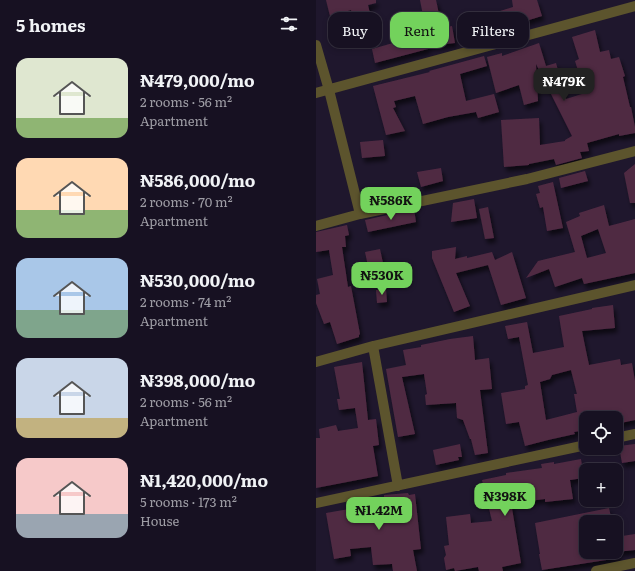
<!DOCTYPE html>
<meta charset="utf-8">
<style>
:root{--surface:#171122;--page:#201a2a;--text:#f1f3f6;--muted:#9e9da5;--line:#363140;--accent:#73d25c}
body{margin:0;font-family:Literata,serif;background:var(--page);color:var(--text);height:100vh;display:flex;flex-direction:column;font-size:15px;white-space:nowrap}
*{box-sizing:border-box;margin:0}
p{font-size:13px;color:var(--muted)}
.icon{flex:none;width:22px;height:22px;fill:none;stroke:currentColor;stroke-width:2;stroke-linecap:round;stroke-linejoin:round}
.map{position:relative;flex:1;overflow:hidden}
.sheet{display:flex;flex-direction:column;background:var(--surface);width:316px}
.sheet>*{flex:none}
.hud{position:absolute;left:12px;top:12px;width:247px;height:36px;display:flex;gap:8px}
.tools{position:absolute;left:263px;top:411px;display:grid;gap:8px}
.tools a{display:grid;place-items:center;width:44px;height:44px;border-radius:8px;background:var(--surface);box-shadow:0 2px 6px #0003,0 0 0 1px var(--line);font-size:20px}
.price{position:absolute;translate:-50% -34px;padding:0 9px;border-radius:8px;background:var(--accent);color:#111;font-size:13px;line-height:26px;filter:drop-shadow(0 1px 2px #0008)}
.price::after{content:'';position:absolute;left:50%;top:24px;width:12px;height:9px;margin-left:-6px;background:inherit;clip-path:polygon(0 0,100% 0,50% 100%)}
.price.on{background:#222;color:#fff}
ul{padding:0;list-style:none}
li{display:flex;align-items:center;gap:12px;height:100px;padding:0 16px}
li span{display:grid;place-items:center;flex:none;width:112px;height:80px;border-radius:12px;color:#555}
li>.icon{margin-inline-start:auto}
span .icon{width:48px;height:48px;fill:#fffc;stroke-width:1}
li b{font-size:17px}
h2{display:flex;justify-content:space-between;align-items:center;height:48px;padding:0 16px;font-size:17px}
.tag{padding:0 14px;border-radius:12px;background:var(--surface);box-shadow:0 2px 6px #0003,0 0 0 1px var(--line);font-size:14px;line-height:36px}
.tag.on{background:var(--accent);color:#111}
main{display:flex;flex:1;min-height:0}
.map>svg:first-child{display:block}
</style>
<main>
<section class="sheet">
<h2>5 homes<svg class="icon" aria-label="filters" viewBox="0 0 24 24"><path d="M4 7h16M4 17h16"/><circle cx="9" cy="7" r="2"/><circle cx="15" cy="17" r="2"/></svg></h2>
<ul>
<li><span style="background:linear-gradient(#dfe7d0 75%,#8fb573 0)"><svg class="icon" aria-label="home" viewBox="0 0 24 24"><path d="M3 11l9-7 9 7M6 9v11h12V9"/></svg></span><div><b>₦479,000/mo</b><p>2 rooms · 56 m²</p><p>Apartment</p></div></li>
<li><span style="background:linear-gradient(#ffd9b3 65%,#8fb573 0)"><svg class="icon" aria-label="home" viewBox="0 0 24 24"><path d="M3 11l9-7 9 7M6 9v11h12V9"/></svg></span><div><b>₦586,000/mo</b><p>2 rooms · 70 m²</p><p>Apartment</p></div></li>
<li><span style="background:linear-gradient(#a9c7e8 65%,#7fa58c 0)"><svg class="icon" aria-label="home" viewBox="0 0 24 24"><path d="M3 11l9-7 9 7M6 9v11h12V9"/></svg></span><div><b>₦530,000/mo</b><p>2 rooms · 74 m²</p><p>Apartment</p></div></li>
<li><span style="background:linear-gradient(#c9d6e8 75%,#c2b280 0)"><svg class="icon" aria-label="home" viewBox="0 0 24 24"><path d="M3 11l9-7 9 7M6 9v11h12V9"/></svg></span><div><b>₦398,000/mo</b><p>2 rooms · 56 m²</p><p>Apartment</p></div></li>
<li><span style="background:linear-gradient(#f6c9c9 70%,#9aa5b1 0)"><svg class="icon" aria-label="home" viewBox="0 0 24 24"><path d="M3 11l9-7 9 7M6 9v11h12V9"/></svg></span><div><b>₦1,420,000/mo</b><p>5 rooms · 173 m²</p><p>House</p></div></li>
</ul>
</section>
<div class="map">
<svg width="319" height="571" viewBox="0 0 319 571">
<defs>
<filter id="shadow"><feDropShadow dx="2.5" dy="4.5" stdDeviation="2" flood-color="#0009"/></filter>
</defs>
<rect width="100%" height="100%" fill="#1f172d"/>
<path fill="#502a43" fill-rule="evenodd" filter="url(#shadow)" d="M10,0H60V3L52,5L59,34L41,38L35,10L14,16Z
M104,0H120L126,28L136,26L139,43L111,46L112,49L59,63L56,49L84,41L83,39L108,34L109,25Z
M196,0H221L226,16L197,25V27L172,33L168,16L197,7Z
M279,30L284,52L293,50L295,59L303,57L309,76L307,77L314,107H315L319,127V133L303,136V134L271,143L273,151L264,152L266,158L240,165L238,159L213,164V165L188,167L185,120L223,118L224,145L249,141V140L256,136L220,64L222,101L208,105L203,85L180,93L171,57L186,53V56L223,43L230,66L240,63L250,99L269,93L259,61L263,59L256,37Z
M168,56L171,66L144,74L150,101L178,94L183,112L162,118L160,112L132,117L107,124L99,96L78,101L80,107L77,108L89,131L70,135L57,86L114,72L113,71Z
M67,140L69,156L46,158L44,142Z
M319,164V203H314L308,173Z
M125,168L127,181L105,187L101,172Z
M269,171L272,181L245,188L243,178Z
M237,182L247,228L231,231L227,207L224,208L220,194L224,193L222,186Z
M158,199L161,218L135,222L137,203Z
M288,205L293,226L319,219V273L268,284L266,278L239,287L233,269L210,278L222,261L259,252L250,222L264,216L263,213ZM282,229L290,253L271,258L265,236Z
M172,207L178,238L169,239L163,209Z
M98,209L100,222L52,232L49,220Z
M31,225L33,235L29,236L30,247H26L32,287L35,286L44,334L43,335V337L21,344L14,322L8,324L0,303V295L4,294L1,279L17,275L13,250L0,252V232Z
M140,247L139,259L151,256V258L176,252L179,260L196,252L210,298L185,305L172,265L140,273L154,306L138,312L116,258V251Z
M64,249L67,263L52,266L49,252Z
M70,289L71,302L61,303L60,290Z
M297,305L299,328L266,331L269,346L273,365L304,359L305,365L316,363L319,381V420L300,424V418H270V430L258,432L259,434L232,440L209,446L203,422L190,424L185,393L209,389V386L212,385L203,337L192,339L189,326L211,322L217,353L248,347L243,316L276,309V308ZM255,370L261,394H258L261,412L230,420L224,382L234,379L236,375Z
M157,336L159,360L173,358L176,389L164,390L172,453L159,455L155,439H154L147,420L141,418L140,403L110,405L109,395L111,394L108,374L86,377L99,434L82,437L70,369L90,365L87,350L105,347V345L134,339Z
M46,362L52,420L60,419L63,445L57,446L62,476L0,488V438H4L3,429L20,425L22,431L42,428L39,408L23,410L21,399H24L18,367Z
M144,444L146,457H142L143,460L120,465L117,450Z
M319,444V461L306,463L303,446Z
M265,459L268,478L254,480L257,499L229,502V499L213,501L210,488L193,490L205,563L186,567L187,571H163L162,567L139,571L138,568L130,570L128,558L130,555L128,546L133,545L130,517L154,514L155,523L176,521L166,480L190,475V473L226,468L225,464L238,462V464Z
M92,493L93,495L99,494L105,549L97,550L101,571H77L76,564L57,565L55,547L34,549L35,556L18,559L10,513L39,508L38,503L68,500V495Z
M293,508L296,522H265L270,552H302L303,558L226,570L223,554H224L219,523Z
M319,534V550L300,552V537Z"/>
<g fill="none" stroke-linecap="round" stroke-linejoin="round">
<path stroke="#5c542d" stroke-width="10" d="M0,45L13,90L44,214
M0,93L319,6
M0,226L44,214L211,179L319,151
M57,346L82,486
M0,362L57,346L319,285
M300,438L319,434
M0,503L270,445
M280,571L319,563"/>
</g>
</svg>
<div class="tools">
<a><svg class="icon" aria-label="locate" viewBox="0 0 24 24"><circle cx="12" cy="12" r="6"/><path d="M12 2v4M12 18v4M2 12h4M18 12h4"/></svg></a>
<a>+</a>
<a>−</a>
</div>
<b class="price on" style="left:248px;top:102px">₦479K</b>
<b class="price" style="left:75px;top:221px">₦586K</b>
<b class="price" style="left:66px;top:296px">₦530K</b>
<b class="price" style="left:189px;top:517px">₦398K</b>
<b class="price" style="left:63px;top:531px">₦1.42M</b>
<div class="hud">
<a class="tag">Buy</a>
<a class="tag on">Rent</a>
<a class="tag">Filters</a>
</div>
</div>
</main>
